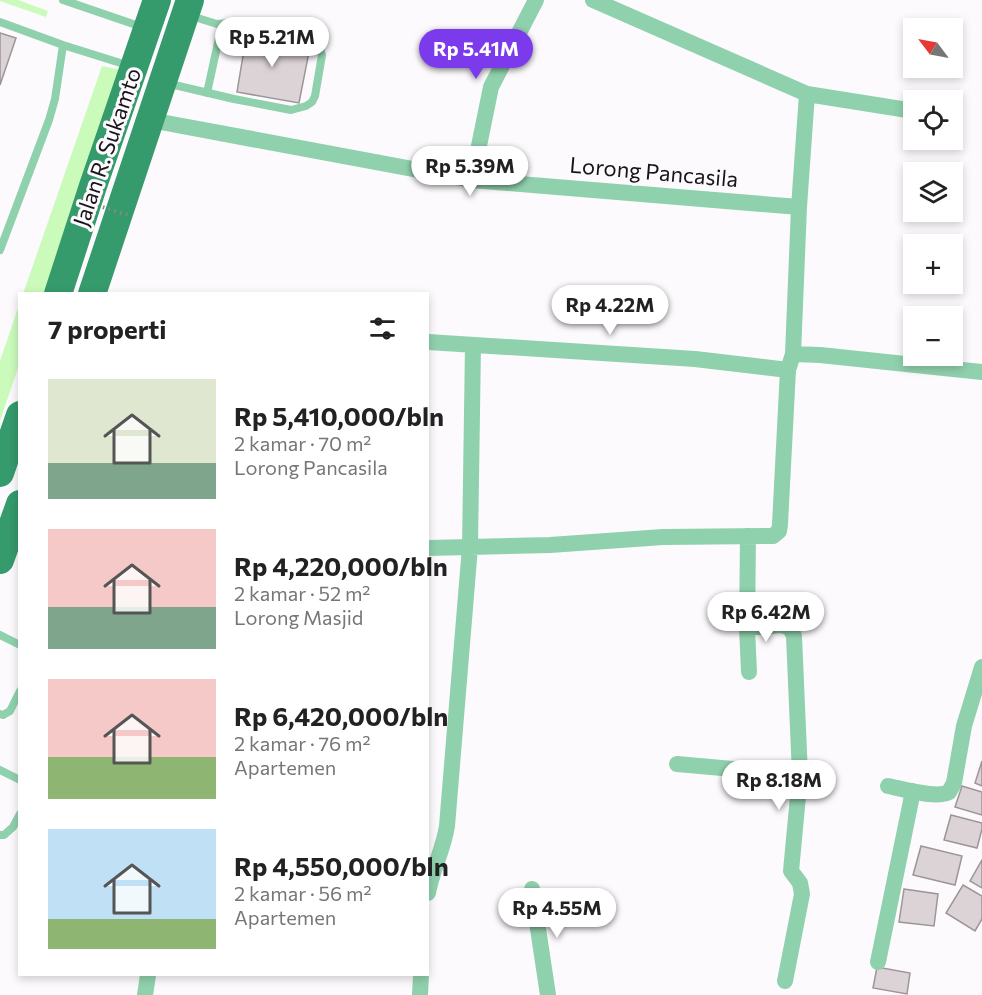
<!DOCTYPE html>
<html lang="id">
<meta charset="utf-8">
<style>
:root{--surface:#fff;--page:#f6f6f6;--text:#222;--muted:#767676;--accent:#7c3aed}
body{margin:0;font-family:Commissioner,sans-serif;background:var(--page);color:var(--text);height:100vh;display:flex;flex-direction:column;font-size:22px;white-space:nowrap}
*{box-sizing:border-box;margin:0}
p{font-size:20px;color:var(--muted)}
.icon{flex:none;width:33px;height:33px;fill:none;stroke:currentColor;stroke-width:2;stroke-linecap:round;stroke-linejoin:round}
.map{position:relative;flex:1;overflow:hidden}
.details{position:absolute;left:18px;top:292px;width:411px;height:684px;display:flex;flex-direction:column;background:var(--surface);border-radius:0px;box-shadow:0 3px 9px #0003}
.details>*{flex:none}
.needle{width:39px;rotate:302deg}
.tools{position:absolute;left:903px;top:18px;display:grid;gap:12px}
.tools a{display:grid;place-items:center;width:60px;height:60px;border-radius:0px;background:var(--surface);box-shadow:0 3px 9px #0003;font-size:30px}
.price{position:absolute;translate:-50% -51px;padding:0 14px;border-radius:21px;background:#fff;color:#222;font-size:20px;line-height:39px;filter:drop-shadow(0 2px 3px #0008)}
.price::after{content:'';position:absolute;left:50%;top:36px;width:18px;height:14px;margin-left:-9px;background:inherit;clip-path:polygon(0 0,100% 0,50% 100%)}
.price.selected{background:var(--accent);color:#fff}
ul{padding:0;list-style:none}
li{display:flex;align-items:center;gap:18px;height:150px;padding:0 30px}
li span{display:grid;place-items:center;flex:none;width:168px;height:120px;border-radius:0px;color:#555}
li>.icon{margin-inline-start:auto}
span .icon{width:72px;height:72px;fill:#fffc;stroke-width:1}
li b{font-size:26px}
h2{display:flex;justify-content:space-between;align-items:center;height:72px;padding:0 30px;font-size:26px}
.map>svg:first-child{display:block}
</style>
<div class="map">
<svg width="982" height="995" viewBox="0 0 982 995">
<rect width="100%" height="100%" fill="#fdfafe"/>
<path fill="#cbfbbb" d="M0,0H18L48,11L46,17L0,1Z
M102,66L122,70L44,294H23Z
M19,305V365L0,421V361Z"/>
<path fill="#dcd3d6" stroke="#9d9598" stroke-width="1.5" d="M247,32L296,41L294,50L309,52L299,103L237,92Z
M0,33L16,38L0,85Z
M982,761V786L975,783Z
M962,786L982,792V815L955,807Z
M951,815L982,823V829L977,848L944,840Z
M921,846L962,856L955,885L913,875Z
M982,860V888L970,881Z
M963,885L982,896V919L975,931L946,913Z
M904,889L938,894L934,926L899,922Z
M877,967L910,973L907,994L873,988Z"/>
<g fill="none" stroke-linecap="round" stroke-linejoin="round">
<path stroke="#90d1ad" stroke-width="8" d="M63,0L142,27
M0,22L63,45L130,66
M166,83L234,99L291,110L306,106L312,102L315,96L322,55L318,44L313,40L302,35L241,22L217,24L188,15
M207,93L222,24
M0,250L49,120L55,99L63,45
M0,635L20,645
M0,714L3,715L10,711L20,691
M0,770L20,780
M0,835H4L13,827L20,814"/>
<path stroke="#90d1ad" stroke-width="16" d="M593,0L807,94L914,111
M150,120L472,180L799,207
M472,180L491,87L536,0
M428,342L695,359L788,370
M793,354L820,355L982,372
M748,536L747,628L749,672
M428,548L550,545L663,537L773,536L779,531L780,524L788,370L793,354L799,207L807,94
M747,628L782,625L790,628L794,636L800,775L791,871L800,883L802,894L785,981
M677,764L800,775
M888,786C903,789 937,799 949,792L954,783L964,726L982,667
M532,889L548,995
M428,893C432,870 443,851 447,826L470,547L473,345
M878,962L913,791
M145,995L148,975
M420,995L421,975"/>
<path stroke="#359a6c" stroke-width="28" d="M58,294L93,186L157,0
M92,294L190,0
M0,473L20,415
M0,560L20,504"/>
<path stroke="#8a888b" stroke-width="4" stroke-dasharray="1.5 4.5" stroke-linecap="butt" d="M80,200L128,215"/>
</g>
<g text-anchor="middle" stroke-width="6" stroke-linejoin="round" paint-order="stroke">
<g font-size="22" fill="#171517" stroke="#fdfafe">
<text transform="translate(107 147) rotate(-71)" y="8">Jalan R. Sukamto</text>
<text transform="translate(654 172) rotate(5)" y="8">Lorong Pancasila</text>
</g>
</g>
</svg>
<div class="tools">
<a><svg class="needle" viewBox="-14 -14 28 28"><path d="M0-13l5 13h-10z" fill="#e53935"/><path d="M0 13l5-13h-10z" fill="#767676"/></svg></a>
<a><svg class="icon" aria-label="locate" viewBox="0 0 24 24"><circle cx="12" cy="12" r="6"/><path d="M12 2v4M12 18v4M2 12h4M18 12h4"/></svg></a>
<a><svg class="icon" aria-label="layers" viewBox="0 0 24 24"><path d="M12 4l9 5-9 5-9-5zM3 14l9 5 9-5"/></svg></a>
<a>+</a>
<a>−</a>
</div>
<b class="price" style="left:272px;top:68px">Rp 5.21M</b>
<b class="price selected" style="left:476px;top:80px">Rp 5.41M</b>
<b class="price" style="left:470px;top:197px">Rp 5.39M</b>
<b class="price" style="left:610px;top:336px">Rp 4.22M</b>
<b class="price" style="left:766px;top:643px">Rp 6.42M</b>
<b class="price" style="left:779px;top:811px">Rp 8.18M</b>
<b class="price" style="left:557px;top:939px">Rp 4.55M</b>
<section class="details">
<h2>7 properti<svg class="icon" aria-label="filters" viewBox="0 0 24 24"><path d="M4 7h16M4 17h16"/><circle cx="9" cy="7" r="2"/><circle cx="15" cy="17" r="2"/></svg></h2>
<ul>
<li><span style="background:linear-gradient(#dfe7d0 70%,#7fa58c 0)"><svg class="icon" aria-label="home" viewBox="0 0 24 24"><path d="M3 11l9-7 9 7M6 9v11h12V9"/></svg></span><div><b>Rp 5,410,000/bln</b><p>2 kamar · 70 m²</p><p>Lorong Pancasila</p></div></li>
<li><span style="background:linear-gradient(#f6c9c9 65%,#7fa58c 0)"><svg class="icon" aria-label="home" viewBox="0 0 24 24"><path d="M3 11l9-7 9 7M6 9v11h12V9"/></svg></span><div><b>Rp 4,220,000/bln</b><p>2 kamar · 52 m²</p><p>Lorong Masjid</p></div></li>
<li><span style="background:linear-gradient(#f6c9c9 65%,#8fb573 0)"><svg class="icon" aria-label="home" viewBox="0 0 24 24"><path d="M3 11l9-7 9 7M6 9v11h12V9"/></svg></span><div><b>Rp 6,420,000/bln</b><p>2 kamar · 76 m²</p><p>Apartemen</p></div></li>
<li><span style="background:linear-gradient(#bfe0f5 75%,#8fb573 0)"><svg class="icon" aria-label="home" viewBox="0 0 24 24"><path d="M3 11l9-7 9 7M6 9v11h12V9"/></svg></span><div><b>Rp 4,550,000/bln</b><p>2 kamar · 56 m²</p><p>Apartemen</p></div></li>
</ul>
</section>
</div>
